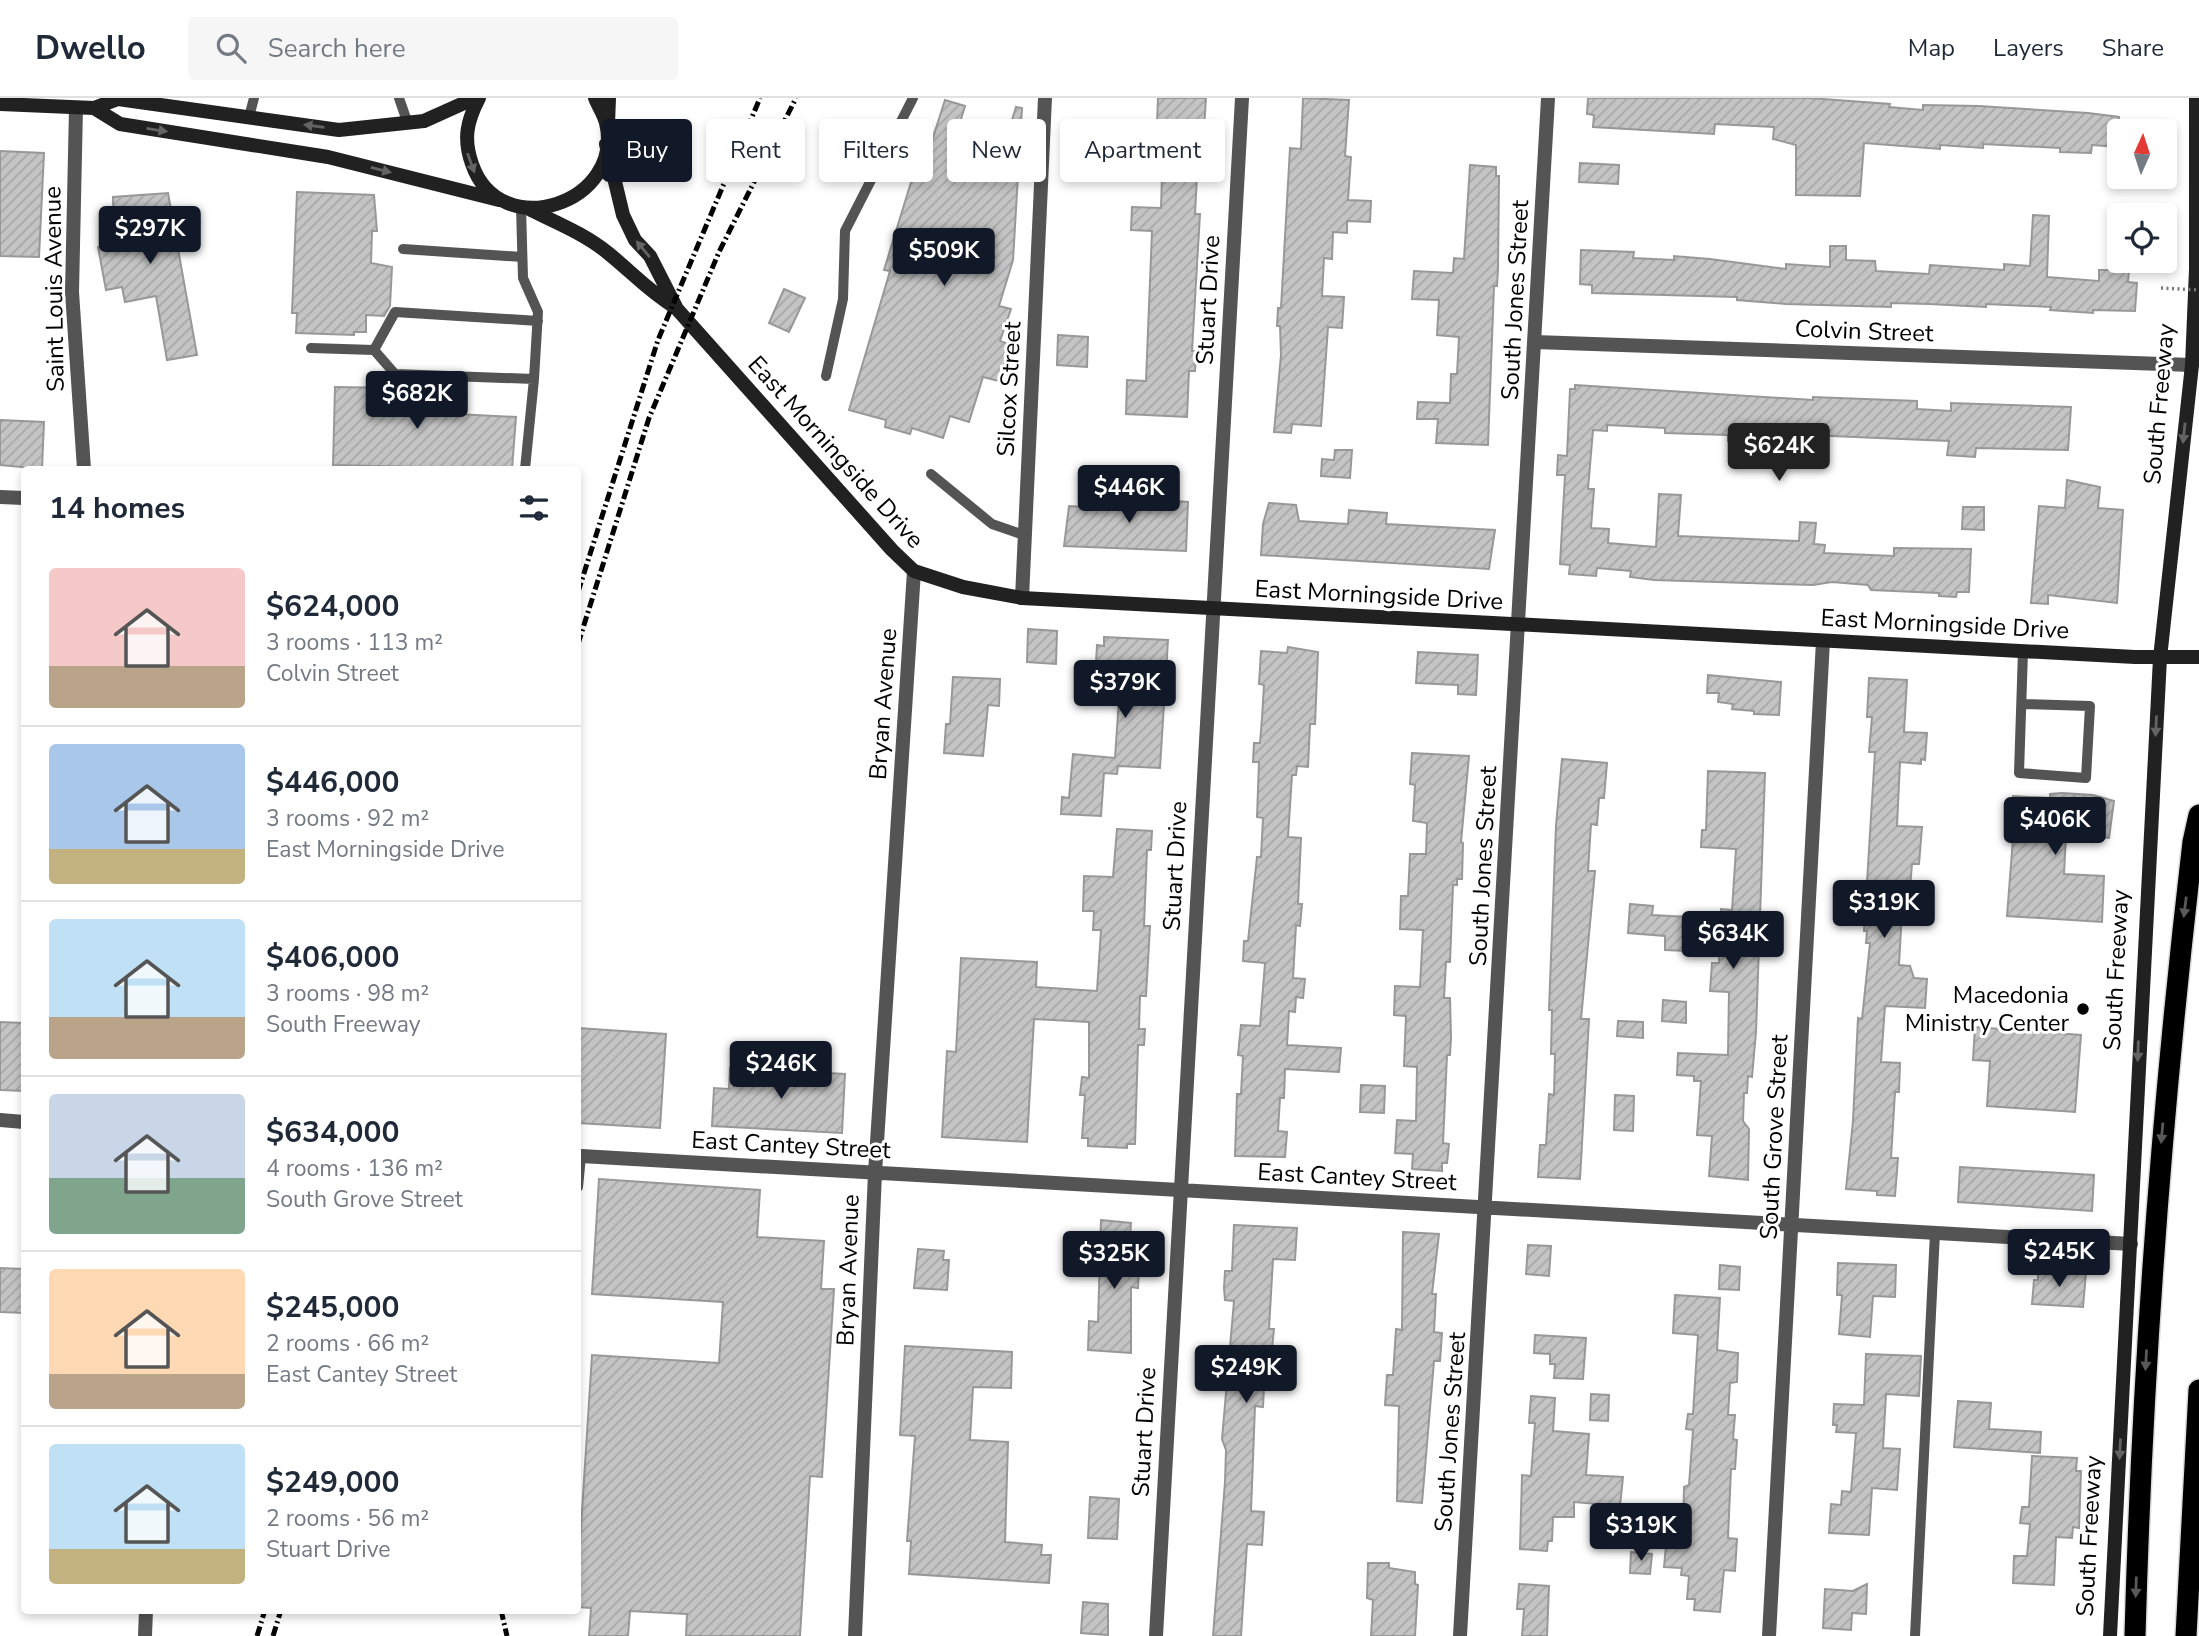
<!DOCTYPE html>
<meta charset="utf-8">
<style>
:root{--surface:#fff;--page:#f6f6f7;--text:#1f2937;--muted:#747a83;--line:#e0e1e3;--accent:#111827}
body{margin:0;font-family:"Nunito Sans",sans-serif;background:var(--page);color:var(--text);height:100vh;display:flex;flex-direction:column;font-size:26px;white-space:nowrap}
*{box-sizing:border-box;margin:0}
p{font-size:23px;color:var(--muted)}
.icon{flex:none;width:38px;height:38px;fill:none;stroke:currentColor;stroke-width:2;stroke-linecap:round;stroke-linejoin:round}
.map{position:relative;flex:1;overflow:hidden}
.drawer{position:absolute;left:21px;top:368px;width:560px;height:1148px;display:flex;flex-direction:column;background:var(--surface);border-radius:7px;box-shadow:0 4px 10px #0003}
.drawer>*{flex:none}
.guide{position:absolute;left:602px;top:21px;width:665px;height:63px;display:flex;gap:14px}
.needle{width:46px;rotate:3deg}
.tools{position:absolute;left:2107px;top:21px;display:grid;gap:14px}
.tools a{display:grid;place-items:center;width:70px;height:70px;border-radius:7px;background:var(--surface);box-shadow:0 4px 10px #0003;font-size:35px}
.price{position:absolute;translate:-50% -60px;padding:0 16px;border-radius:7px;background:var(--accent);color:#fff;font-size:23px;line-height:46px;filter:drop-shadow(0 2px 4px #0008)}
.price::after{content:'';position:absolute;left:50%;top:42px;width:21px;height:16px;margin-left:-10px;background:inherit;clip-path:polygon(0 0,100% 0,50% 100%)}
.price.selected{background:#222;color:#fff}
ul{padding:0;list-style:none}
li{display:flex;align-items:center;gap:21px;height:175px;padding:0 28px}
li+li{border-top:2px solid var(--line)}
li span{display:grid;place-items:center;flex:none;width:196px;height:140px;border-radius:7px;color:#555}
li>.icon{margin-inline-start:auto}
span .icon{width:84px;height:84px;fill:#fffc;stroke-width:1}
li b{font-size:30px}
h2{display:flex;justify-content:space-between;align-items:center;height:84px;padding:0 28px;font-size:30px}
.tag{padding:0 24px;border-radius:7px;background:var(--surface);box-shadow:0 4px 10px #0003;font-size:24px;line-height:63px}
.tag.selected{background:var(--accent);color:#fff}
header{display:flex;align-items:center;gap:42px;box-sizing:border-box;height:98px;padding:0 35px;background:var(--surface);border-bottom:2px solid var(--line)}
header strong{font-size:33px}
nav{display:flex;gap:38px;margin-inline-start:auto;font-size:24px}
.search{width:490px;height:63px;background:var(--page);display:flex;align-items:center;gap:18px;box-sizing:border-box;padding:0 24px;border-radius:7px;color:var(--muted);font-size:26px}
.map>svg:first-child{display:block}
</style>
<header>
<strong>Dwello</strong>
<div class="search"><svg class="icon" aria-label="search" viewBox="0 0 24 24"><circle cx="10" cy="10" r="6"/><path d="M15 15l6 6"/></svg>Search here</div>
<nav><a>Map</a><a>Layers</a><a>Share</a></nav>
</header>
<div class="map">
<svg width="2199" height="1538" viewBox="0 0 2199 1538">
<defs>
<pattern id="building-hatch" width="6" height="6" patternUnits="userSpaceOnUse" patternTransform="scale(1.75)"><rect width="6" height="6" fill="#c4c4c4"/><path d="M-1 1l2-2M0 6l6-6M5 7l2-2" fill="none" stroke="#a7a7a7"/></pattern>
</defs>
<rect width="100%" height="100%" fill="#fff"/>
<path fill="url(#building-hatch)" stroke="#989898" stroke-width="2" d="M1158,0H1206L1201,78H1197L1195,116H1200L1192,253H1196L1195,273H1189L1187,319L1126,316L1127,282L1146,283L1152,133L1131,132L1132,109L1161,110L1162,77L1155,76Z
M1303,0L1349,2L1345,58L1351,59L1348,102L1371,103L1370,124L1347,123V135L1333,134L1332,161L1324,160L1322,198L1344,199L1342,230L1328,229L1321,328L1292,326L1291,335L1274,334L1281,257L1280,228H1277L1278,210H1281L1290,50L1301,51Z
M1588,0H1809L1890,6L1889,9L1923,12V7L1979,8L2088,15L2119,19V49L2092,47L2091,55L2060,54V50L1983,46V50L1940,47V51L1864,45L1860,98L1796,97V47L1773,41L1774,29L1715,26L1714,36L1593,29L1594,17L1587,16Z
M945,2L965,8L951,54L998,68L1016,9L1022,10L1013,162L999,208L1011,211L1000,243L1011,247L999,283L983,279L969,324L950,318L943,340L912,330L910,336L885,329L886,322L849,312L890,173L884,172L912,81L919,83Z
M0,53L44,55L39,159L0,158Z
M1580,65L1619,67L1618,86L1579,84Z
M1470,67L1496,69V78H1499L1498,171L1497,188H1494L1488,347L1436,345L1438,321H1417L1418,304L1450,305L1451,276H1457L1459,239L1437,237L1439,202L1412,201L1414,173L1453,175L1454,160L1464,161Z
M297,94L374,97L377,133H372L371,165L392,169L390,208L384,218L366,217V234H354V237L296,235L297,215H292Z
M168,95L197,257L167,262L156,198L125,204L122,189L106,192L98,149L114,146L113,99Z
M2033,117L2049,118L2047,179L2099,183V172H2129L2128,184L2137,185L2135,213L2093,212V215L2050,212L2051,209L1986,206V209L1929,206L1891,205V209L1786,206L1737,202V199L1592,195V187L1580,186L1581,152L1634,154L1633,160L1674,162V158L1710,161L1786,171V166L1830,169V148H1846V162L1875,163L1876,173L1929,176L1930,167L2004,172V166L2030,168Z
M784,191L805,200L789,234L769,225Z
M1058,237L1088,239L1087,269L1057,267Z
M1575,287L1813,302V299L1917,303V311L1951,313V305L2071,309L2068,352L1976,350L1975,359L1947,357L1949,343L1784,336V343L1777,342L1776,353L1758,352V345L1728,343V337L1665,335V330L1607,327V333L1593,332L1588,391H1594L1591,430L1609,431L1608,445L1656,449L1659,396L1681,397L1678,438L1799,443L1800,424L1816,425L1814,446L1825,447L1824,455L1894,458V450L1971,451L1969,494H1957L1956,499L1939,498V495L1871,492L1868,487L1832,484L1813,487L1654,482L1630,479L1631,473L1597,470L1596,478L1569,476L1570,467L1560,466L1565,377H1557L1558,357L1567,358L1570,291H1575Z
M335,289L459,291L456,316L516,319L512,371L333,367Z
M0,322L44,324L42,371L0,367Z
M1335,352H1352L1350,380L1321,378L1322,361L1334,362Z
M2067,382L2100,389L2098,410L2123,412L2117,505L2048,497V506L2031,505L2039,408L2065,410Z
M1104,397L1188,404L1186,453L1064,448L1069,408L1104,410Z
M1269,405L1296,407L1299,423L1348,426L1349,412L1387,415L1386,426L1495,432L1489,471L1261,457L1263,426Z
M1963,409H1984V432L1962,431Z
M1028,531L1057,533L1056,566L1027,564Z
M1104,539L1168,542L1160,670L1118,668L1117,676L1104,675L1101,718L1061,716L1062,699L1069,700L1073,656L1115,660L1121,571L1103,570V565H1096L1097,547L1104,548Z
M1288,549L1318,554L1315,626H1310L1308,669L1297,668L1296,677H1292L1288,739L1301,740L1298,806H1302L1300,828L1296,827L1293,880L1305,881L1303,900L1296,899L1295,914L1289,913L1287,947L1341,950L1339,974L1285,971L1284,1000H1280L1278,1033L1287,1034L1285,1059L1235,1058L1237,996H1241L1243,958L1238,957L1241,927L1260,928L1265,865L1243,863L1244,843H1248L1257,759H1261L1263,720L1257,719L1259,664H1253L1254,645H1260L1262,620L1264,587L1259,586L1261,553L1287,555Z
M1418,554L1478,557L1476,597L1458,596V587L1416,585Z
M1708,577L1781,584L1779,617L1754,616V613L1732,611L1733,606L1718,604L1719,595H1707Z
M953,579L1000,581L999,608L988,607L983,658L944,655L946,626H950Z
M1869,580L1907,582L1904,634L1927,635L1925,662L1921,661V666L1900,664L1897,728L1922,729L1919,766H1912L1908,814L1902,813L1899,867L1910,868L1914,880L1927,881L1925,910L1885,908L1881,964L1900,965L1899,994H1895L1891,1060H1898L1895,1098L1877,1097V1093L1846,1091L1853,1023L1858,920L1862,921L1870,845H1866L1867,833H1864L1875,654H1869L1872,619H1867Z
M1412,655L1469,658L1461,744L1463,745L1462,781H1457V787H1453L1450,864H1446L1444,900H1450L1451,940L1450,957H1447L1443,1045L1449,1046L1447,1065H1442V1073L1412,1071L1413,1056L1395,1055L1397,1022L1416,1023L1417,969L1404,968L1406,918L1394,917L1395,888L1420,889L1423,832L1400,831L1401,798H1408L1410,756H1426L1427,725L1413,723L1415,687L1410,686Z
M1562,661L1607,665L1604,700H1599L1597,727L1591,726L1588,773H1595L1581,921H1589L1580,1081L1538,1079L1540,1047H1546L1549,996L1554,997L1555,956H1551L1552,912H1549L1556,728Z
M1708,673L1765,675L1756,934L1752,979L1748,978L1747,995H1744L1743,1023L1749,1031L1748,1082L1709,1078L1712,1038L1697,1037L1701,983H1694V978L1677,977L1678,955L1728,957L1729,894L1710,893L1712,865H1719L1721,811L1732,812L1736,751L1701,749L1702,732H1706Z
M2062,695L2093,697L2114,703L2109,740L2066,737L2064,776L2104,778L2102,824L2007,818L2015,715H2012L2013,698L2050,700V696Z
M1117,731L1152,733L1151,752H1147L1144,828H1150L1146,898H1140L1139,931H1145L1144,947H1138L1135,1046H1127V1050L1088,1048V1040H1082L1085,997H1080L1082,979L1089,980V924L1034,921L1027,1044L942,1039L947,953L956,954L961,860L1037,864L1036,889L1097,893L1101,832H1093L1094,813H1083L1084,778L1113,779Z
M1630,806L1653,808L1652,817L1689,819L1687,853L1665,852V838L1628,835Z
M1663,902L1686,904V925L1662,923Z
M1618,923L1643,924V940L1617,938Z
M0,924L24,925V993L0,992Z
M1975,929L2081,937L2075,1014L1987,1008L1990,963L1973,962Z
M578,930L666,936L660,1030L578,1025Z
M730,970L845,976L842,1035L712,1028L714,990L729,991Z
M1361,987L1385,988L1384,1015L1360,1014Z
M1615,997L1634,998L1633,1033L1614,1032Z
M1960,1069L2094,1077L2092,1113L1958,1104Z
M599,1081L760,1092L757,1139L824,1143L821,1191H834L822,1379L810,1378L800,1538H686L687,1516L630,1513L628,1538H589L591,1510L578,1509V1476L592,1257L719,1265L723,1204L592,1196Z
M1101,1122L1131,1125L1128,1167H1131V1172L1139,1173L1138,1190L1131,1189V1255L1088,1252L1089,1223L1098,1224Z
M1234,1127L1297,1130L1295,1162L1273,1161L1269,1231H1274L1270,1270L1278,1271L1277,1289L1264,1288L1263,1309L1255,1308L1251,1413L1264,1414L1262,1447L1247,1446L1241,1538H1213L1225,1384L1226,1352L1222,1341L1234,1203L1225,1202L1224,1190L1225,1173H1232Z
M1403,1134L1439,1136L1432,1196H1436L1434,1234L1442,1235L1440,1263H1434L1422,1405L1397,1403L1399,1308L1385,1307L1387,1277H1393L1396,1231L1402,1232Z
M1528,1147L1551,1148L1549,1178L1526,1176Z
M918,1151L944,1153L943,1162H949L947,1192L914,1190Z
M1838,1165L1896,1167L1895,1199L1873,1198L1870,1239L1839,1236L1842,1197H1837Z
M1720,1167L1740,1169L1739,1192L1719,1191Z
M0,1170L24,1171V1215L0,1214Z
M2038,1172L2086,1175L2083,1209L2032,1206L2034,1182H2038Z
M1675,1197L1720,1200L1717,1252L1738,1255L1737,1284L1730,1285L1728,1317H1735L1733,1341L1737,1342L1735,1371H1731L1728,1440L1737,1441L1735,1473L1724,1472L1720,1514L1694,1512L1695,1501H1687L1689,1478L1681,1477L1682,1470L1664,1469L1666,1448L1678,1449L1679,1437H1683L1684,1389L1689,1387L1693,1332L1686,1331L1688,1316H1693L1698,1237L1673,1235Z
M1535,1237L1586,1240L1583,1281L1554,1280L1555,1266H1550V1256L1534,1255Z
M905,1248L1012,1254L1011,1290L973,1289L970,1342L1008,1344L1005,1444L1042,1447L1041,1457H1051L1049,1485L909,1476L911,1443H907L915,1338L900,1337Z
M1866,1256L1921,1258L1919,1298L1886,1296L1883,1350L1900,1351L1897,1392L1872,1390L1869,1437L1829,1435L1831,1406L1841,1407L1842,1393L1851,1394L1856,1335L1836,1334L1837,1327H1833L1834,1306L1864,1307Z
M1591,1296L1609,1297L1608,1323L1590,1322Z
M1531,1298L1555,1300L1553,1333L1589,1336L1586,1377L1623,1379L1620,1408L1574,1404V1419H1553L1552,1443H1548L1547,1453L1520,1451L1522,1377L1531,1378L1535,1325H1529Z
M1958,1303L1991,1305L1989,1331L2041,1334L2040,1355L1954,1349Z
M2032,1358L2077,1360L2076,1373H2081L2079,1430L2073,1429L2072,1440L2056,1439L2054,1487L2013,1485L2014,1458H2027L2030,1426L2020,1425L2022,1409H2029Z
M1090,1399L1119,1401L1117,1441L1088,1440Z
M1631,1454L1652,1456L1650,1476L1630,1475Z
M1368,1465H1389V1470L1415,1474V1486L1418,1487L1415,1538H1371L1373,1502L1367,1500Z
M1519,1486L1549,1488L1547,1538H1522L1524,1511H1517Z
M1867,1486L1866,1516L1852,1515L1851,1532L1823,1530L1825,1491L1853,1493Z
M1083,1504L1108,1506V1537L1081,1535Z"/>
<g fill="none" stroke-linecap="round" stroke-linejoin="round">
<g stroke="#dbdbdb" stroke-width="24">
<path id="highway" d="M2135,1538C2142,1272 2162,1008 2193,744L2199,717
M2186,1538L2199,1292"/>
</g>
<path stroke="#545454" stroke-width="10" d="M399,0L408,26
M249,19L254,0
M521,109L523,180L538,214L534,281L395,276L374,252L395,214L538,223
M403,151L522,159
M311,250L374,252
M826,278L843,201L845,133L913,0
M525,371L534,281
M931,376L992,426L1024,437
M2022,606L2090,608L2086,680L2019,675L2023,553
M578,1089L581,1058
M1915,1538L1935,1135"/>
<path stroke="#545454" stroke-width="14" d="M76,10L72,194L84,371
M1535,244L2192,267
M0,399L24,400
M1022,500L1045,0
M0,1022L24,1024
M581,1058L2131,1146
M145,1538L146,1512
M855,1538L875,1075L914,473
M1156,1538L1242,0
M1460,1538L1548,0
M1769,1538L1823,543"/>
<path stroke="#212121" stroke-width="14" d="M479,0C467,23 463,41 472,66C500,147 625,105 606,25C604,16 598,8 595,0
M0,6L94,10L118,1L339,32L424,23L475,0
M94,10L120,26L328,59L499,102
M608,26L609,0
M606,46L623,117L635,142L650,158L677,211L892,452L914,473L963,489L1022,500L2135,559H2199
M531,112C557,125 585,136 608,155C633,175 647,192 676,210
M2110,1538L2160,560L2192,267L2196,171V0"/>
<use href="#highway" stroke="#000" stroke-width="21"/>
<path stroke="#000" stroke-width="5" stroke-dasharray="10 3.5 2 3.5" stroke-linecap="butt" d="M578,494L658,242L760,0
M578,546L649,320L719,154L796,0
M501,1512L507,1538
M257,1538L265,1512
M273,1538L281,1512"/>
<path stroke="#767676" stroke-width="3.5" stroke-dasharray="2 3.5" stroke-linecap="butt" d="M2161,190L2199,192"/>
</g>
<defs><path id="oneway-solid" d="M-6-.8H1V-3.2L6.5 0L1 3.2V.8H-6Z" transform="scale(1.75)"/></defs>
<g fill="#646464">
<use href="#oneway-solid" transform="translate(314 28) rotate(-172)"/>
<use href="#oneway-solid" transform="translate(157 32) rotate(9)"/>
<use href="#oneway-solid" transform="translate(471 65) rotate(70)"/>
<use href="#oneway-solid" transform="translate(381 72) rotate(14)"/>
<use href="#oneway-solid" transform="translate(643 151) rotate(-130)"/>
<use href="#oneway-solid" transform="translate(2184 335) rotate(96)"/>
<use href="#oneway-solid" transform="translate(2156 628) rotate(93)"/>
<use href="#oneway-solid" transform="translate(2138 953) rotate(92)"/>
<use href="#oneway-solid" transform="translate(2120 1351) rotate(93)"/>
</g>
<g fill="#595959">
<use href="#oneway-solid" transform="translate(2185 809) rotate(97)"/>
<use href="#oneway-solid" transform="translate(2162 1035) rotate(95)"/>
<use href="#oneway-solid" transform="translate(2146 1262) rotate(93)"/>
<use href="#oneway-solid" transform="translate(2136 1489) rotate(92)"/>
</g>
<circle fill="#000" stroke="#fff" stroke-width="2.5" cx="2083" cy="911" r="7"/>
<g text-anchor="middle" stroke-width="6" stroke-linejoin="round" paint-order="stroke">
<g font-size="24" fill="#000" stroke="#fff">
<text transform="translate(54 191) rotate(-91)" y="8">Saint Louis Avenue</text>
<text transform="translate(1208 202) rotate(-87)" y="8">Stuart Drive</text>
<text transform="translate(1515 202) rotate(-87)" y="8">South Jones Street</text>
<text transform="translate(1864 233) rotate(2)" y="8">Colvin Street</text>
<text transform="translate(1009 291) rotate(-87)" y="8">Silcox Street</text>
<text transform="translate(2159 306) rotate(-85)" y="8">South Freeway</text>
<text transform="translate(836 354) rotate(48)" y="8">East Morningside Drive</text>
<text transform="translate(1379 497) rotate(3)" y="8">East Morningside Drive</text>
<text transform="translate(1945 526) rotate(3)" y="8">East Morningside Drive</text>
<text transform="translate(883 606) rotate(-86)" y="8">Bryan Avenue</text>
<text transform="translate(1175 768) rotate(-87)" y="8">Stuart Drive</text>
<text transform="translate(1483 768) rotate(-87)" y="8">South Jones Street</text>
<text transform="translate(2116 872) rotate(-87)" y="8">South Freeway</text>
<text transform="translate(1774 1039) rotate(-87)" y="8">South Grove Street</text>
<text transform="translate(791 1047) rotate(3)" y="8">East Cantey Street</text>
<text transform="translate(1357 1079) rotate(3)" y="8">East Cantey Street</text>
<text transform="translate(848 1172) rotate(-88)" y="8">Bryan Avenue</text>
<text transform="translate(1144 1334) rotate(-87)" y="8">Stuart Drive</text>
<text transform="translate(1450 1334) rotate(-86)" y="8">South Jones Street</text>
<text transform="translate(2089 1438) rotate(-87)" y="8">South Freeway</text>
</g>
<g font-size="24" fill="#000" stroke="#fff" text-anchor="end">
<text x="2069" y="905">Macedonia<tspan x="2069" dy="28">Ministry Center</tspan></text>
</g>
</g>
</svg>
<div class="tools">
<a><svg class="needle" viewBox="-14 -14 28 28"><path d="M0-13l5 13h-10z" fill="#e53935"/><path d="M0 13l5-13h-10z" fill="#747a83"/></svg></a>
<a><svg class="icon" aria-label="locate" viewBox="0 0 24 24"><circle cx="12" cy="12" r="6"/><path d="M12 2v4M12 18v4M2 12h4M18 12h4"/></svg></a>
</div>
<b class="price" style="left:150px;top:168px">$297K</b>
<b class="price" style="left:944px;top:190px">$509K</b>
<b class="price" style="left:417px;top:333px">$682K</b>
<b class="price selected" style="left:1779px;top:385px">$624K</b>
<b class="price" style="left:1129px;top:427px">$446K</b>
<b class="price" style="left:1125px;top:622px">$379K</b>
<b class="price" style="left:2055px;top:759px">$406K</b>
<b class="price" style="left:1884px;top:842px">$319K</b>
<b class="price" style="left:1733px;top:873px">$634K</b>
<b class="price" style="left:781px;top:1003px">$246K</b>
<b class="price" style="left:2059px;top:1191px">$245K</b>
<b class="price" style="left:1114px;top:1193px">$325K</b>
<b class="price" style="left:1246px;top:1307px">$249K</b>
<b class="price" style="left:1641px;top:1465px">$319K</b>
<div class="guide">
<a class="tag selected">Buy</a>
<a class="tag">Rent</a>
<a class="tag">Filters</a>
<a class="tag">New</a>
<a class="tag">Apartment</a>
</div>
<section class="drawer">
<h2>14 homes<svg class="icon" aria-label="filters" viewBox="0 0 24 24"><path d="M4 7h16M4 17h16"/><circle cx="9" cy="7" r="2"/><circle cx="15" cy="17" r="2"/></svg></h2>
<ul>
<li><span style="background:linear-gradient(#f6c9c9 70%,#b9a48a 0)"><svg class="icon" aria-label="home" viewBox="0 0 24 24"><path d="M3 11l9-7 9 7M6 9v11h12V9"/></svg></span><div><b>$624,000</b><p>3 rooms · 113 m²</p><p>Colvin Street</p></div></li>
<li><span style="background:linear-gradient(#a9c7e8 75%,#c2b280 0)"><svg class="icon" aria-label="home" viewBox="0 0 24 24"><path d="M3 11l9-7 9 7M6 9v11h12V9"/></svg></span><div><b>$446,000</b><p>3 rooms · 92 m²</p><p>East Morningside Drive</p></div></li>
<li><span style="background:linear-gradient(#bfe0f5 70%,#b9a48a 0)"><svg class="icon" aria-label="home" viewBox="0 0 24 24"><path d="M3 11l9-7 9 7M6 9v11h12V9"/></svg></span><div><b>$406,000</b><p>3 rooms · 98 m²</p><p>South Freeway</p></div></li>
<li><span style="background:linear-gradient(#c9d6e8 60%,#7fa58c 0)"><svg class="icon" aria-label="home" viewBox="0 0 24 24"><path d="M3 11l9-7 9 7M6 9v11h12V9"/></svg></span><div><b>$634,000</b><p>4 rooms · 136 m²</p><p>South Grove Street</p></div></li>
<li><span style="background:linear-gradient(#ffd9b3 75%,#b9a48a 0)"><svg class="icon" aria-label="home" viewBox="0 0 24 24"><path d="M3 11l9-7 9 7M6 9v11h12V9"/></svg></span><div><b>$245,000</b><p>2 rooms · 66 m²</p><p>East Cantey Street</p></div></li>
<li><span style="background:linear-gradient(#bfe0f5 75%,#c2b280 0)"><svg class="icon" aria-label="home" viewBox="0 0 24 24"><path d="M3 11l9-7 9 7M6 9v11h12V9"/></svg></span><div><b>$249,000</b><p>2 rooms · 56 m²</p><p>Stuart Drive</p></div></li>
</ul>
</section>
</div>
